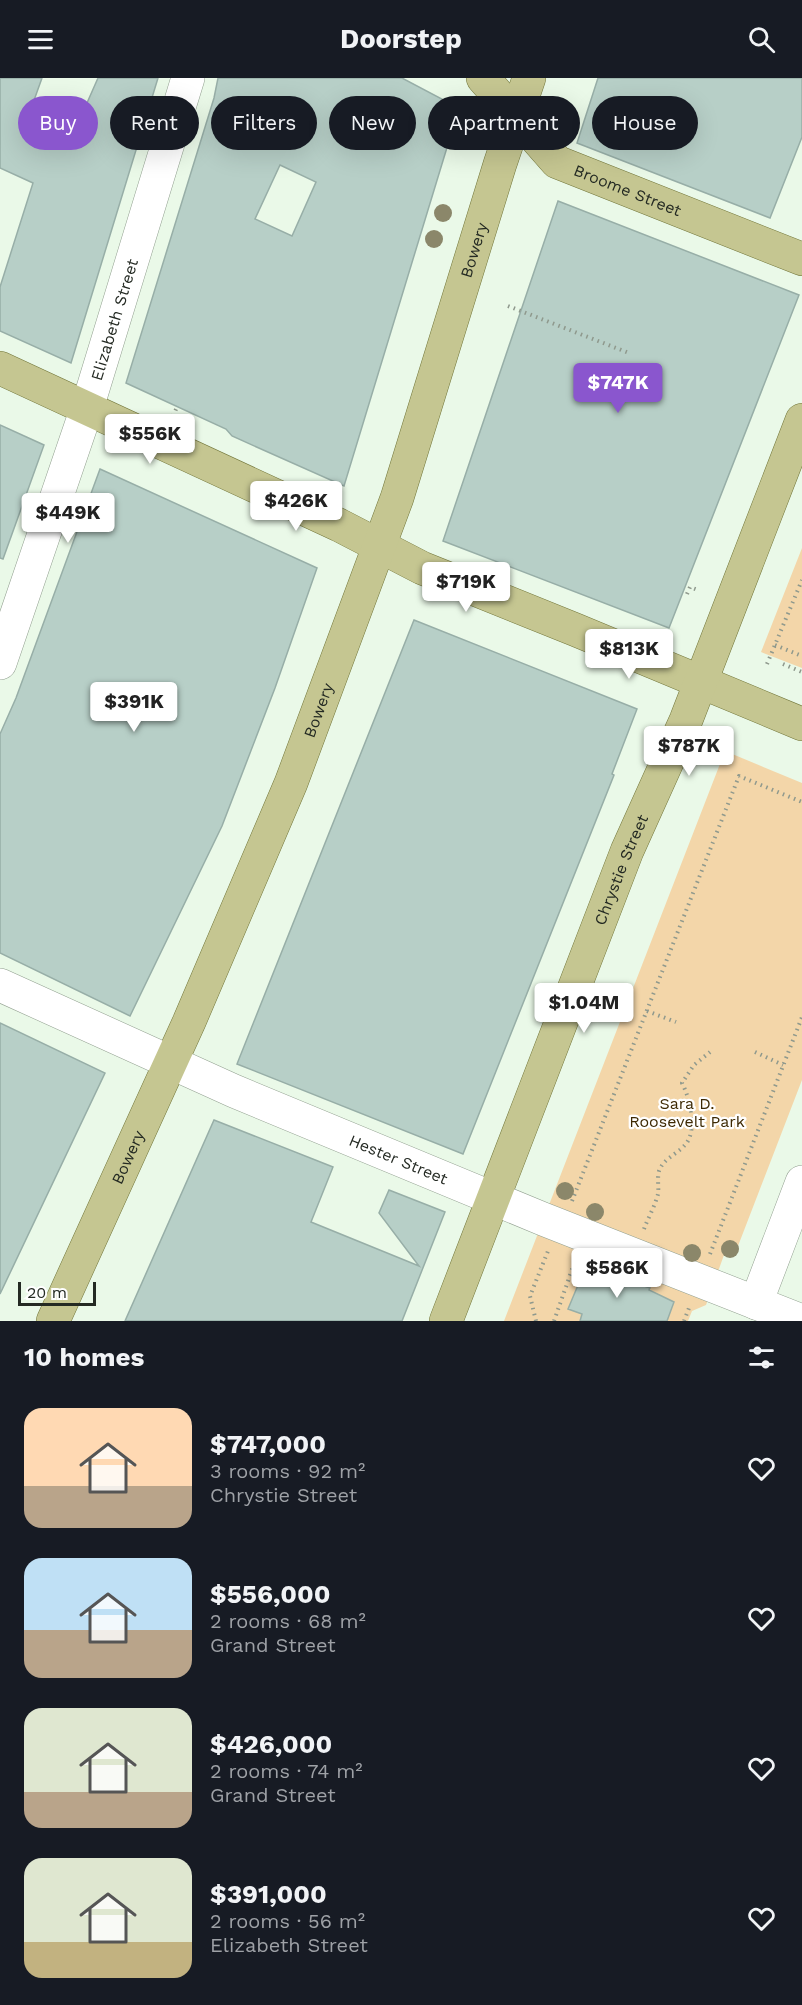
<!DOCTYPE html>
<meta charset="utf-8">
<style>
:root{--surface:#171b24;--page:#20242c;--text:#f1f3f6;--muted:#9ea1a6;--accent:#8a56ce}
body{margin:0;font-family:"Work Sans",sans-serif;background:var(--page);color:var(--text);height:100vh;display:flex;flex-direction:column;font-size:22px;white-space:nowrap}
*{box-sizing:border-box;margin:0}
p{font-size:20px;color:var(--muted)}
.icon{flex:none;width:33px;height:33px;fill:none;stroke:currentColor;stroke-width:2;stroke-linecap:round;stroke-linejoin:round}
.map{position:relative;height:1243px;overflow:hidden}
.details{display:flex;flex-direction:column;background:var(--surface);flex:1}
.details>*{flex:none}
.banner{position:absolute;left:18px;top:18px;width:766px;height:54px;display:flex;gap:12px}
.scale{position:absolute;left:18px;bottom:15px;width:78px;box-sizing:border-box;padding-left:6px;border:3px solid #242a23;border-top:0;font-size:16px;line-height:21px;white-space:nowrap;color:#242a23;-webkit-text-stroke:4px #fff;paint-order:stroke}
.price{position:absolute;translate:-50% -51px;padding:0 14px;border-radius:6px;background:#fff;color:#222;font-size:20px;line-height:39px;filter:drop-shadow(0 2px 3px #0008)}
.price::after{content:'';position:absolute;left:50%;top:36px;width:18px;height:14px;margin-left:-9px;background:inherit;clip-path:polygon(0 0,100% 0,50% 100%)}
.price.current{background:var(--accent);color:#fff}
ul{padding:0;list-style:none}
li{display:flex;align-items:center;gap:18px;height:150px;padding:0 24px}
li span{display:grid;place-items:center;flex:none;width:168px;height:120px;border-radius:18px;color:#555}
li>.icon{margin-inline-start:auto}
span .icon{width:72px;height:72px;fill:#fffc;stroke-width:1}
li b{font-size:26px}
h2{display:flex;justify-content:space-between;align-items:center;height:72px;padding:0 24px;font-size:26px}
.pill{padding:0 21px;border-radius:27px;background:var(--surface);box-shadow:0 6px 24px #0002;font-size:21px;line-height:54px}
.pill.current{background:var(--accent);color:#fff}
header{display:flex;justify-content:space-between;align-items:center;height:78px;padding:0 24px;background:var(--surface);font-size:27px;font-weight:700}
.map>svg:first-child{display:block}
</style>
<header><svg class="icon" aria-label="menu" viewBox="0 0 24 24"><path d="M4 6h16M4 12h16M4 18h16"/></svg>Doorstep<svg class="icon" aria-label="search" viewBox="0 0 24 24"><circle cx="10" cy="10" r="6"/><path d="M15 15l6 6"/></svg></header>
<div class="map">
<svg width="802" height="1243" viewBox="0 0 802 1243">
<rect width="100%" height="100%" fill="#eaf9e8"/>
<path fill="#f3d6a9" d="M802,470V590L761,574Z
M725,673L802,705V1002L738,1168L729,1163L706,1227L692,1233L688,1243H504Z"/>
<path fill="#b7cfc7" stroke="#97aea7" stroke-width="1.5" fill-rule="evenodd" d="M0,0H42L28,39L72,59L98,0H158L71,285L0,253V209L33,105L0,90Z
M218,0H402L459,30L344,408L232,358L226,351L126,305L214,20ZM280,87L316,104L292,158L255,141Z
M598,0H802V59L770,140L577,65Z
M558,123L799,217L669,550L443,463Z
M0,347L44,367L3,481L0,480Z
M100,391L317,490L275,610L222,748L130,938L0,875V656L16,620Z
M414,542L637,631L612,696L614,697L463,1076L237,986Z
M0,945L105,995L0,1216Z
M214,1042L333,1089L311,1144L419,1188L379,1135L389,1112L445,1134L402,1243H125Z
M586,1188L600,1194L601,1190L606,1192L607,1189L645,1204L644,1208L650,1210L649,1212L674,1224L667,1243H580L582,1236L568,1231Z"/>
<g fill="none" stroke-linecap="round" stroke-linejoin="round">
<g stroke="#92a090" stroke-width="34">
<g id="minor">
<path id="s1" d="M0,585L87,330L188,0"/>
<path id="s2" d="M0,907L234,1013L543,1141L802,1243"/>
<path d="M756,1225L802,1104"/>
</g>
</g>
<g stroke="#73773b" stroke-width="34">
<g id="major">
<path id="s3" d="M483,0L557,84L802,181"/>
<path d="M0,290L339,447L422,490L576,552L802,646"/>
<path id="s4" d="M53,1243L189,944L291,705L397,420L500,86L529,0"/>
<path id="s5" d="M446,1243L627,773L686,642L802,342"/>
</g>
</g>
<path stroke="#8f998d" stroke-width="4" stroke-dasharray="1.5 4.5" stroke-linecap="butt" d="M508,228L629,275
M173,338L177,329
M687,516L690,509L698,512
M775,567L802,578
M767,586L802,502
M783,586L802,594
M647,933L676,944
M755,974L783,987
M572,1123L739,698L802,724
M644,1151C648,1140 655,1128 658,1116C659,1109 657,1101 659,1093C663,1081 677,1076 685,1067C698,1053 690,1020 682,1005L694,987L710,974
M710,1176L802,939
M536,1243L530,1218L548,1173
M554,1243L575,1183
M684,1243L689,1230"/>
<use href="#minor" stroke="#fff" stroke-width="33"/>
<use href="#major" stroke="#c5c691" stroke-width="33"/>
</g>
<g fill="#8b876a">
<circle cx="443" cy="135" r="9"/>
<circle cx="434" cy="161" r="9"/>
<circle cx="565" cy="1113" r="9"/>
<circle cx="595" cy="1134" r="9"/>
<circle cx="730" cy="1171" r="9"/>
<circle cx="692" cy="1175" r="9"/>
</g>
<g text-anchor="middle" stroke-width="4.5" stroke-linejoin="round" paint-order="stroke">
<g font-size="16" fill="#242a23" stroke="#fff">
<text dy="6" stroke="none"><textPath href="#s3" startOffset="188">Broome Street</textPath></text>
<text dy="6" stroke="none"><textPath href="#s4" startOffset="1152">Bowery</textPath></text>
<text dy="6" stroke="none"><textPath href="#s1" startOffset="362">Elizabeth Street</textPath></text>
<text dy="6" stroke="none"><textPath href="#s4" startOffset="666">Bowery</textPath></text>
<text dy="6" stroke="none"><textPath href="#s5" startOffset="484">Chrystie Street</textPath></text>
<text dy="6" stroke="none"><textPath href="#s4" startOffset="180">Bowery</textPath></text>
<text dy="6" stroke="none"><textPath href="#s2" startOffset="435">Hester Street</textPath></text>
</g>
<g font-size="16" fill="#3d2903" stroke="#fff">
<text x="687" y="1031">Sara D.<tspan x="687" dy="18">Roosevelt Park</tspan></text>
</g>
</g>
</svg>
<div class="scale">20 m</div>
<b class="price current" style="left:618px;top:336px">$747K</b>
<b class="price" style="left:150px;top:387px">$556K</b>
<b class="price" style="left:296px;top:454px">$426K</b>
<b class="price" style="left:68px;top:466px">$449K</b>
<b class="price" style="left:466px;top:535px">$719K</b>
<b class="price" style="left:629px;top:602px">$813K</b>
<b class="price" style="left:134px;top:655px">$391K</b>
<b class="price" style="left:689px;top:699px">$787K</b>
<b class="price" style="left:584px;top:956px">$1.04M</b>
<b class="price" style="left:617px;top:1221px">$586K</b>
<div class="banner">
<a class="pill current">Buy</a>
<a class="pill">Rent</a>
<a class="pill">Filters</a>
<a class="pill">New</a>
<a class="pill">Apartment</a>
<a class="pill">House</a>
</div>
</div>
<section class="details">
<h2>10 homes<svg class="icon" aria-label="filters" viewBox="0 0 24 24"><path d="M4 7h16M4 17h16"/><circle cx="9" cy="7" r="2"/><circle cx="15" cy="17" r="2"/></svg></h2>
<ul>
<li><span style="background:linear-gradient(#ffd9b3 65%,#b9a48a 0)"><svg class="icon" aria-label="home" viewBox="0 0 24 24"><path d="M3 11l9-7 9 7M6 9v11h12V9"/></svg></span><div><b>$747,000</b><p>3 rooms · 92 m²</p><p>Chrystie Street</p></div><svg class="icon" aria-label="heart" viewBox="0 0 24 24"><path d="M12 20l-8-8c-3-5 5-10 8-4 3-6 11-1 8 4z"/></svg></li>
<li><span style="background:linear-gradient(#bfe0f5 60%,#b9a48a 0)"><svg class="icon" aria-label="home" viewBox="0 0 24 24"><path d="M3 11l9-7 9 7M6 9v11h12V9"/></svg></span><div><b>$556,000</b><p>2 rooms · 68 m²</p><p>Grand Street</p></div><svg class="icon" aria-label="heart" viewBox="0 0 24 24"><path d="M12 20l-8-8c-3-5 5-10 8-4 3-6 11-1 8 4z"/></svg></li>
<li><span style="background:linear-gradient(#dfe7d0 70%,#b9a48a 0)"><svg class="icon" aria-label="home" viewBox="0 0 24 24"><path d="M3 11l9-7 9 7M6 9v11h12V9"/></svg></span><div><b>$426,000</b><p>2 rooms · 74 m²</p><p>Grand Street</p></div><svg class="icon" aria-label="heart" viewBox="0 0 24 24"><path d="M12 20l-8-8c-3-5 5-10 8-4 3-6 11-1 8 4z"/></svg></li>
<li><span style="background:linear-gradient(#dfe7d0 70%,#c2b280 0)"><svg class="icon" aria-label="home" viewBox="0 0 24 24"><path d="M3 11l9-7 9 7M6 9v11h12V9"/></svg></span><div><b>$391,000</b><p>2 rooms · 56 m²</p><p>Elizabeth Street</p></div><svg class="icon" aria-label="heart" viewBox="0 0 24 24"><path d="M12 20l-8-8c-3-5 5-10 8-4 3-6 11-1 8 4z"/></svg></li>
</ul>
</section>
